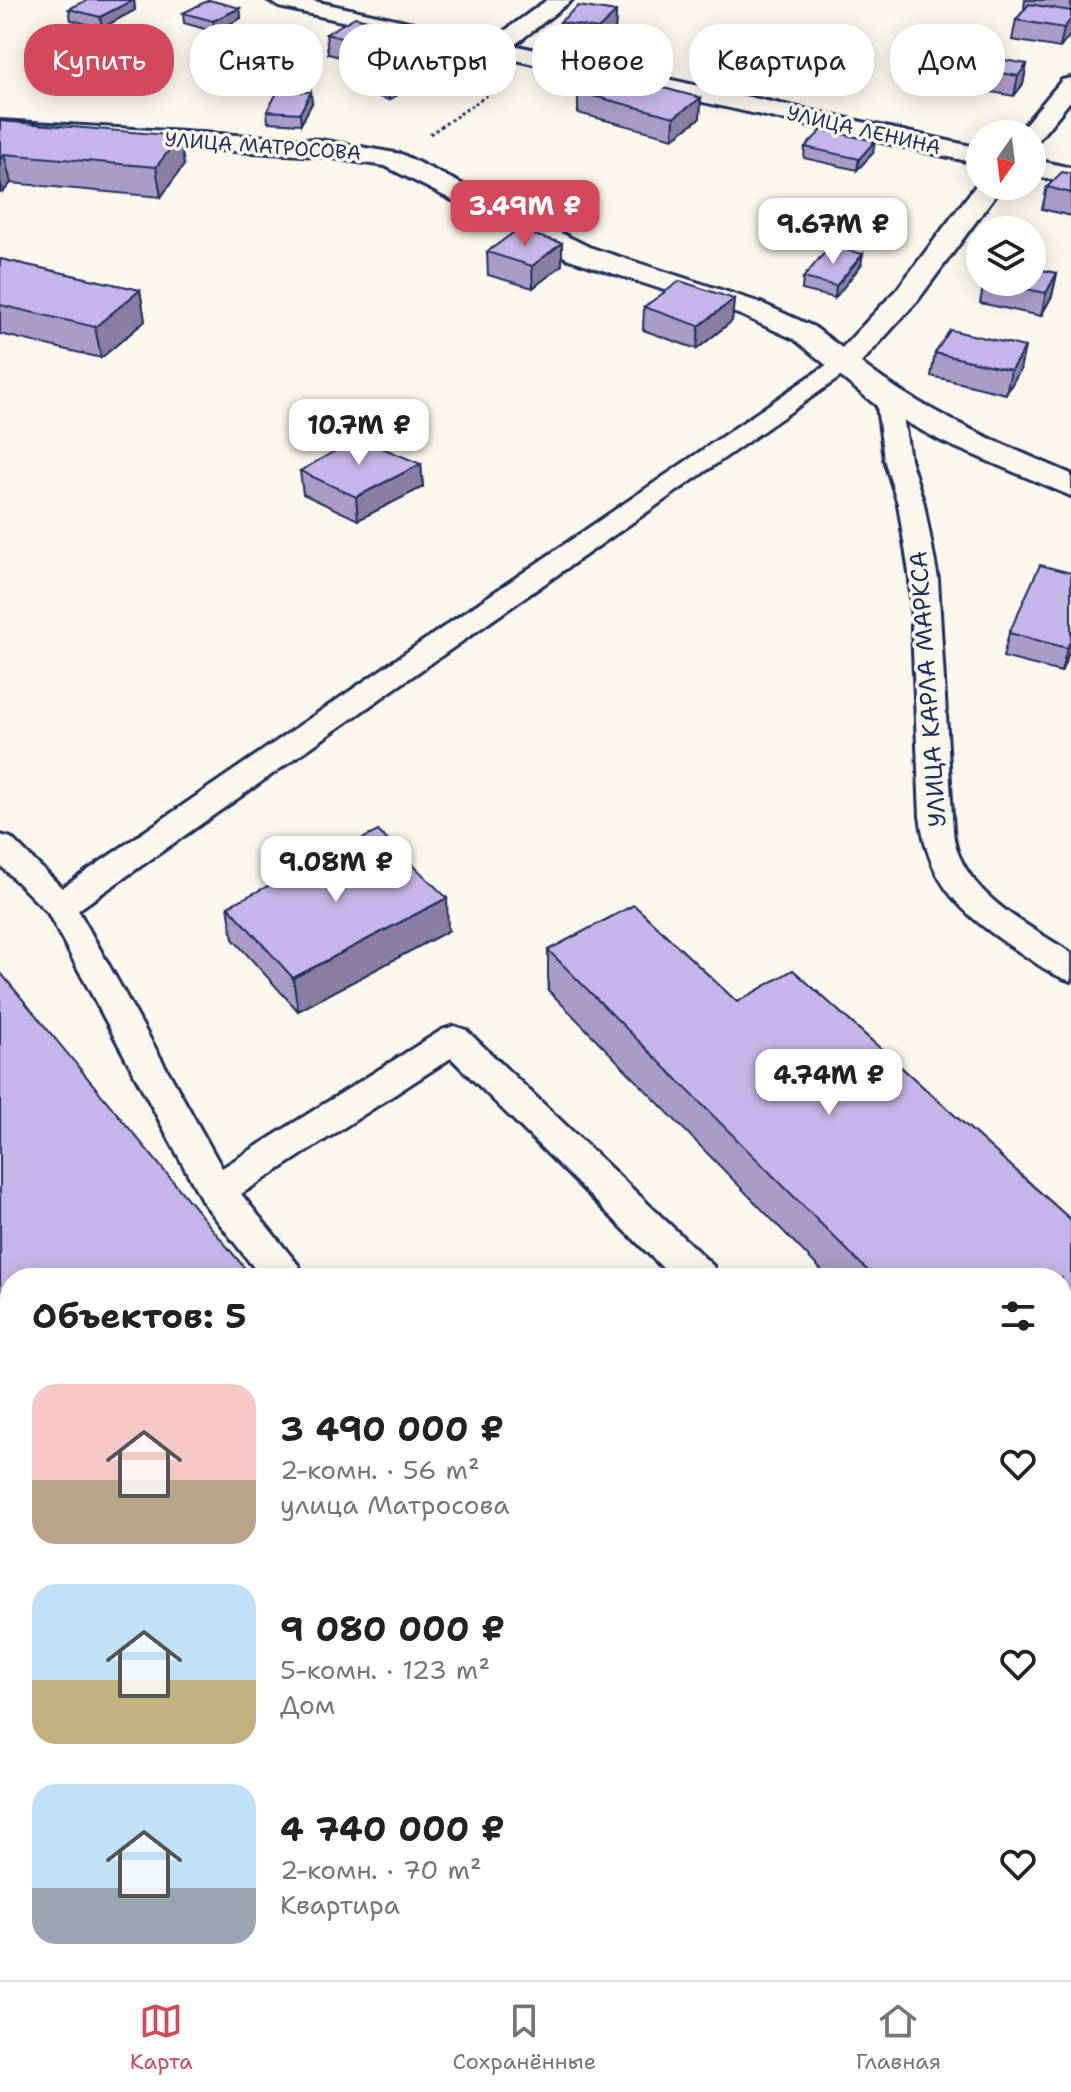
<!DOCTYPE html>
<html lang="ru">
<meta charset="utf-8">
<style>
:root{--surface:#fff;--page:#f2f2f2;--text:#222;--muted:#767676;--line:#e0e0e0;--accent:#d1495b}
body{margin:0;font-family:"Shantell Sans",sans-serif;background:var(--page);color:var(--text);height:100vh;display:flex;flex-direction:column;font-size:30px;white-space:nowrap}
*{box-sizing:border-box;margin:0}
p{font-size:26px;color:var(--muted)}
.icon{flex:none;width:44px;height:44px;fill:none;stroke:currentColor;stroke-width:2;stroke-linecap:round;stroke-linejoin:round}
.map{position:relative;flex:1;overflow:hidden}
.sheet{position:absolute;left:0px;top:1268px;width:1072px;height:712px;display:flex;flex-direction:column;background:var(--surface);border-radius:32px 32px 0 0;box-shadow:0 4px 20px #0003}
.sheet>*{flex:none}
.top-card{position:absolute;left:24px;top:24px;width:1024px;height:72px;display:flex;gap:16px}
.needle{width:52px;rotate:194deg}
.buttons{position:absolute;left:966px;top:120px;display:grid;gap:16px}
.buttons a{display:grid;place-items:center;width:80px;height:80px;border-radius:50%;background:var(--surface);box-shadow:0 4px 20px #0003;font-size:40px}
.price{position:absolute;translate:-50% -68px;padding:0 18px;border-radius:16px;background:#fff;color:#222;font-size:26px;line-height:52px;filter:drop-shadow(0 2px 4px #0008)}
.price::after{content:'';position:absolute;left:50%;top:48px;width:24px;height:18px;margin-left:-12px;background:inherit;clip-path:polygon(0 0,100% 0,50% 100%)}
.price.on{background:var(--accent);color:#fff}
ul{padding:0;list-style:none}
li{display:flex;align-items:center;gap:24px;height:200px;padding:0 32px}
li span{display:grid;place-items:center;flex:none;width:224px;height:160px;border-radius:24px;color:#555}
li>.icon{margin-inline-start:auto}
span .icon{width:96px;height:96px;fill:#fffc;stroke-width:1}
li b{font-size:34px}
h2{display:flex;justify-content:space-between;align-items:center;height:96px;padding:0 32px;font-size:34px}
.tag{padding:0 28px;border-radius:32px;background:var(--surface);box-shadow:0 4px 20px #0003;font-size:28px;line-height:72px}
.tag.on{background:var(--accent);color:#fff}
.tab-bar{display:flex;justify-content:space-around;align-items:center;height:112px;border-top:2px solid var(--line);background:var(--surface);font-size:22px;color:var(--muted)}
.tab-bar a{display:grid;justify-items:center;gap:4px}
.tab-bar .on{color:var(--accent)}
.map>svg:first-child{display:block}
</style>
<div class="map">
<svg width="1071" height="1980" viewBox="0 0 1071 1980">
<rect width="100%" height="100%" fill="#fbf7ec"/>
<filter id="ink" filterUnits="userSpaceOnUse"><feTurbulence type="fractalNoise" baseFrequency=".0125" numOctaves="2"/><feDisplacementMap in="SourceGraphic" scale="16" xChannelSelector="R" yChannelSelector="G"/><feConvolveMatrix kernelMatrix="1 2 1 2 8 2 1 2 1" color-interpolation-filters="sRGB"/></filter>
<g filter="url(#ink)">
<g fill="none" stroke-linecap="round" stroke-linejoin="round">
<g stroke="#1b2f5e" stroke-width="6">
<path id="service" d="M845,356L853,358L857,363L853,368L78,910L222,1168L442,1030L454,1026L466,1030L713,1266L718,1278H673L451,1058L241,1194L299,1266L304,1278H262L203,1202L48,913L0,865V835L11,838L62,888L837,358Z
M888,392L896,394L900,399L910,459L924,504L938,579L952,816C953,828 953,842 958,853C977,901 1031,927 1071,953V981C1051,975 1035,962 1018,951C961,913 929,885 920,816L910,579L898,504L884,459L876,399L880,394Z
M828,1970H883L887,1980H832Z"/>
</g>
<g stroke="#1b2f5e" stroke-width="6">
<path id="minor" d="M547,0H572L504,53H488L484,48L488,43Z
M1071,78V100L1039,139L1032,141V134H1017L1062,80Z
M0,121L320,140L401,154L589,247L761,303L814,327L842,348L898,288L980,180V186H1002L918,300L861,363C925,413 997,442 1071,474V496L943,442L877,406L794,339L741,315L569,259L385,166L320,156L0,137Z"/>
</g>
<g stroke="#1b2f5e" stroke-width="6">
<path id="tertiary" d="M268,0H309L980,148V164L279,7Z
M1032,159L1071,168V184L1032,175Z"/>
</g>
<path stroke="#1b2f5e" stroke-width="3" stroke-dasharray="3 3" stroke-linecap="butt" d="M430,134L498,88"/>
<use href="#service" fill="#fbf7ec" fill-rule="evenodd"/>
<use href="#minor" fill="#fbf7ec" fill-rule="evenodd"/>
<use href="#tertiary" fill="#fbf7ec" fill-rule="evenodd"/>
<g stroke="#1b2f5e" stroke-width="11">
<path id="rail" d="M0,1461L10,1476
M0,1608L10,1623
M221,1970L227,1980
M332,1970L339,1980"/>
</g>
<use href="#rail" stroke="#fbf7ec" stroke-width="8" stroke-dasharray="23" stroke-linecap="butt"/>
</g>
<path fill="#a99dc7" stroke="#1b2f5e" stroke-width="2" d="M134,0L135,10L102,28L71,20L69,9Z
M1025,0H1071V34L1060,48L1012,40L1016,20L1025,9L1024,8Z
M240,8L241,18L215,32L184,23L183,13Z
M616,12L615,32L598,49L560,42V22Z
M418,32L419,52L403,62L424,79L389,100L355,90V79L377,66L328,54L326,34Z
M1027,64L1023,84L1014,96L974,89L978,69Z
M578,92L701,98L700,118L673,138L578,113Z
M312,103L301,124L268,122L267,111Z
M0,121L184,165L161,197L11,183L3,192H0Z
M805,147L873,153L857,170L804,158Z
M1071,174V216L1042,209L1047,187Z
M562,243V265L533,288L488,275L487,252Z
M0,259L140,290L145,321L101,358L0,334Z
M861,265L835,298L802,290L803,278Z
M1057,273L1052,296L1041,316L980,303L984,282H1032Z
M734,299L732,321L697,349L643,330L644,307Z
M935,353L1020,370L1006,394L931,376Z
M421,464L423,487L358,520L303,494L300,471Z
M1071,573V648L1061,672L1003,657L1009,633Z
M634,905L737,1002L793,970L1071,1220V1409L1062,1416V1278H829L548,990V950Z
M228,906L448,931L298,1011L233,939Z
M0,972L10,1278V1444L0,1429Z
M365,1970H827L835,1980H371Z
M1009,1970H1062L1071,1980H1018Z"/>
<path fill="#8a7fa2" stroke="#1b2f5e" stroke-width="2" d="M134,0L135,10L102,28L100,17Z
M240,8L241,18L215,32L213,21Z
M616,12L615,32L598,49V29Z
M1071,19V34L1060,48L1064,28Z
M418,32L419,52L391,70L390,50Z
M1027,64L1023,84L1014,96L1018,76Z
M424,68V79L389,100L388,89Z
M311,92L312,103L301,124L300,113Z
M701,98L700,118L673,138L674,117Z
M180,136L184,165L161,197L156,167Z
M875,141L873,153L857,170L859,159Z
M4,154L11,183L3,192L0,180V159Z
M562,243V265L533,288L532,266Z
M863,254L861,265L835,298L836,286Z
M1057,273L1052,296L1041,316L1046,293Z
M140,290L145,321L101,358L95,327Z
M734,299L732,321L697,349L699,326Z
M1025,347L1020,370L1006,394L1011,370Z
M421,464L423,487L358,520L356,497Z
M1071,639V648L1061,672L1067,648Z
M447,898L448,931L298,1011L293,978Z
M1071,1385V1409L1062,1416V1392Z"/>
<path fill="#c5b6e7" stroke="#1b2f5e" stroke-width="2" d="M87,0H133L100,17L69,9Z
M209,0L240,8L213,21L183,13Z
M1029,4L1071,11V19L1064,28L1016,20Z
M578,6L616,12L598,29L560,22Z
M355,17L418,32L390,50L326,34Z
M987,57L1027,64L1018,76L978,69Z
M390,59L424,68L388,89L355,79Z
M607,73L701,98L674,117L578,92Z
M278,91L311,92L300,113L267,111Z
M0,121L180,136L156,167L4,154L0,159Z
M822,130L875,141L859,159L805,147Z
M1062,172L1071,174V193L1047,187Z
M517,230L562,243L532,266L487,252Z
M830,246L863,254L836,286L803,278Z
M0,259L140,290L95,327L0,305Z
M1032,268L1057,273L1046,293L991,282H1032Z
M680,281L734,299L699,326L644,307Z
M950,330L1025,347L1011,370L935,353Z
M358,438L421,464L356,497L300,471Z
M1040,565L1071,573V639L1067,648L1009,633Z
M378,831L447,898L293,978L228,906Z
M634,905L737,1002L793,970L1071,1220V1385L1062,1392V1278H875L548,950Z
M0,972L253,1278H10V1432L0,1417Z
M1062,1783L1071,1792V1980H1058L1048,1970H1062Z
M374,1970H827L835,1980H381Z"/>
</g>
<g text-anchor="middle" stroke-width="7" stroke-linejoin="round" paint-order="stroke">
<g font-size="20" fill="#1b2f5e" stroke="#fbf7ec">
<text transform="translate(864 130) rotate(13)" y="7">УЛИЦА ЛЕНИНА</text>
<text transform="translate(263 146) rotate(4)" y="7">УЛИЦА МАТРОСОВА</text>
</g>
<g font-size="24" fill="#1b2f5e" stroke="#fbf7ec">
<text transform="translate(928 689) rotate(-94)" y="8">УЛИЦА КАРЛА МАРКСА</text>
</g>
</g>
</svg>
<div class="buttons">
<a><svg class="needle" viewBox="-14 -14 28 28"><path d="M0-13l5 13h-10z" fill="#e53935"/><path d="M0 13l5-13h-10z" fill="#767676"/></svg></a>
<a><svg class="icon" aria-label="layers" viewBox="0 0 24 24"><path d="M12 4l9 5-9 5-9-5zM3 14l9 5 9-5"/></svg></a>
</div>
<b class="price on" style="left:525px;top:248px">3.49M ₽</b>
<b class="price" style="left:833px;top:266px">9.67M ₽</b>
<b class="price" style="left:359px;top:467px">10.7M ₽</b>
<b class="price" style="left:336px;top:904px">9.08M ₽</b>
<b class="price" style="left:829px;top:1117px">4.74M ₽</b>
<div class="top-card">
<a class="tag on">Купить</a>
<a class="tag">Снять</a>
<a class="tag">Фильтры</a>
<a class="tag">Новое</a>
<a class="tag">Квартира</a>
<a class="tag">Дом</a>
</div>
<section class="sheet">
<h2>Объектов: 5<svg class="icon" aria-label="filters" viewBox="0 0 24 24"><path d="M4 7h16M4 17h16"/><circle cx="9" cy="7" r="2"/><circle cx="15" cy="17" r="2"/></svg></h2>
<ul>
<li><span style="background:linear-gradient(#f6c9c9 60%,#b9a48a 0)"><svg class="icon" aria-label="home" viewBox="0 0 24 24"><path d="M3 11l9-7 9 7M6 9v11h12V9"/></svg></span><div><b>3 490 000 ₽</b><p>2-комн. · 56 m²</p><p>улица Матросова</p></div><svg class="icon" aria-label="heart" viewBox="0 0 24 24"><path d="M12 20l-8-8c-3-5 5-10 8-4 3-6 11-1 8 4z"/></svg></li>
<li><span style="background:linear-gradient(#bfe0f5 60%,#c2b280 0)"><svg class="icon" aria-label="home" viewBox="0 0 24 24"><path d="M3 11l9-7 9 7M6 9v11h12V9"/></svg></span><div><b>9 080 000 ₽</b><p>5-комн. · 123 m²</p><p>Дом</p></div><svg class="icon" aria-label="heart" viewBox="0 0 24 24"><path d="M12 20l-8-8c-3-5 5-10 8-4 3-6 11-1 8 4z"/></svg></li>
<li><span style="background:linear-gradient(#bfe0f5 65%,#9aa5b1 0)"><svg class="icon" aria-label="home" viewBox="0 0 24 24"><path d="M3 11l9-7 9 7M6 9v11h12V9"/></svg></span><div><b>4 740 000 ₽</b><p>2-комн. · 70 m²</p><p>Квартира</p></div><svg class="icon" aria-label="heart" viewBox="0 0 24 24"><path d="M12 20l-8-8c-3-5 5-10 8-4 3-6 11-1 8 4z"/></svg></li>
</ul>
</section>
</div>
<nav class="tab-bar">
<a class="on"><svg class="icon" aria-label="map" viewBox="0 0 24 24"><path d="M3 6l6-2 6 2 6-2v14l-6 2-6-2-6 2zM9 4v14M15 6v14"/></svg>Карта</a>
<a><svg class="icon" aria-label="saved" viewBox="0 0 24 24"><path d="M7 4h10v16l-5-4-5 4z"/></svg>Сохранённые</a>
<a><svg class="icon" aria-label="home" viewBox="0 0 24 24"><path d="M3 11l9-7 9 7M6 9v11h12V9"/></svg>Главная</a>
</nav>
